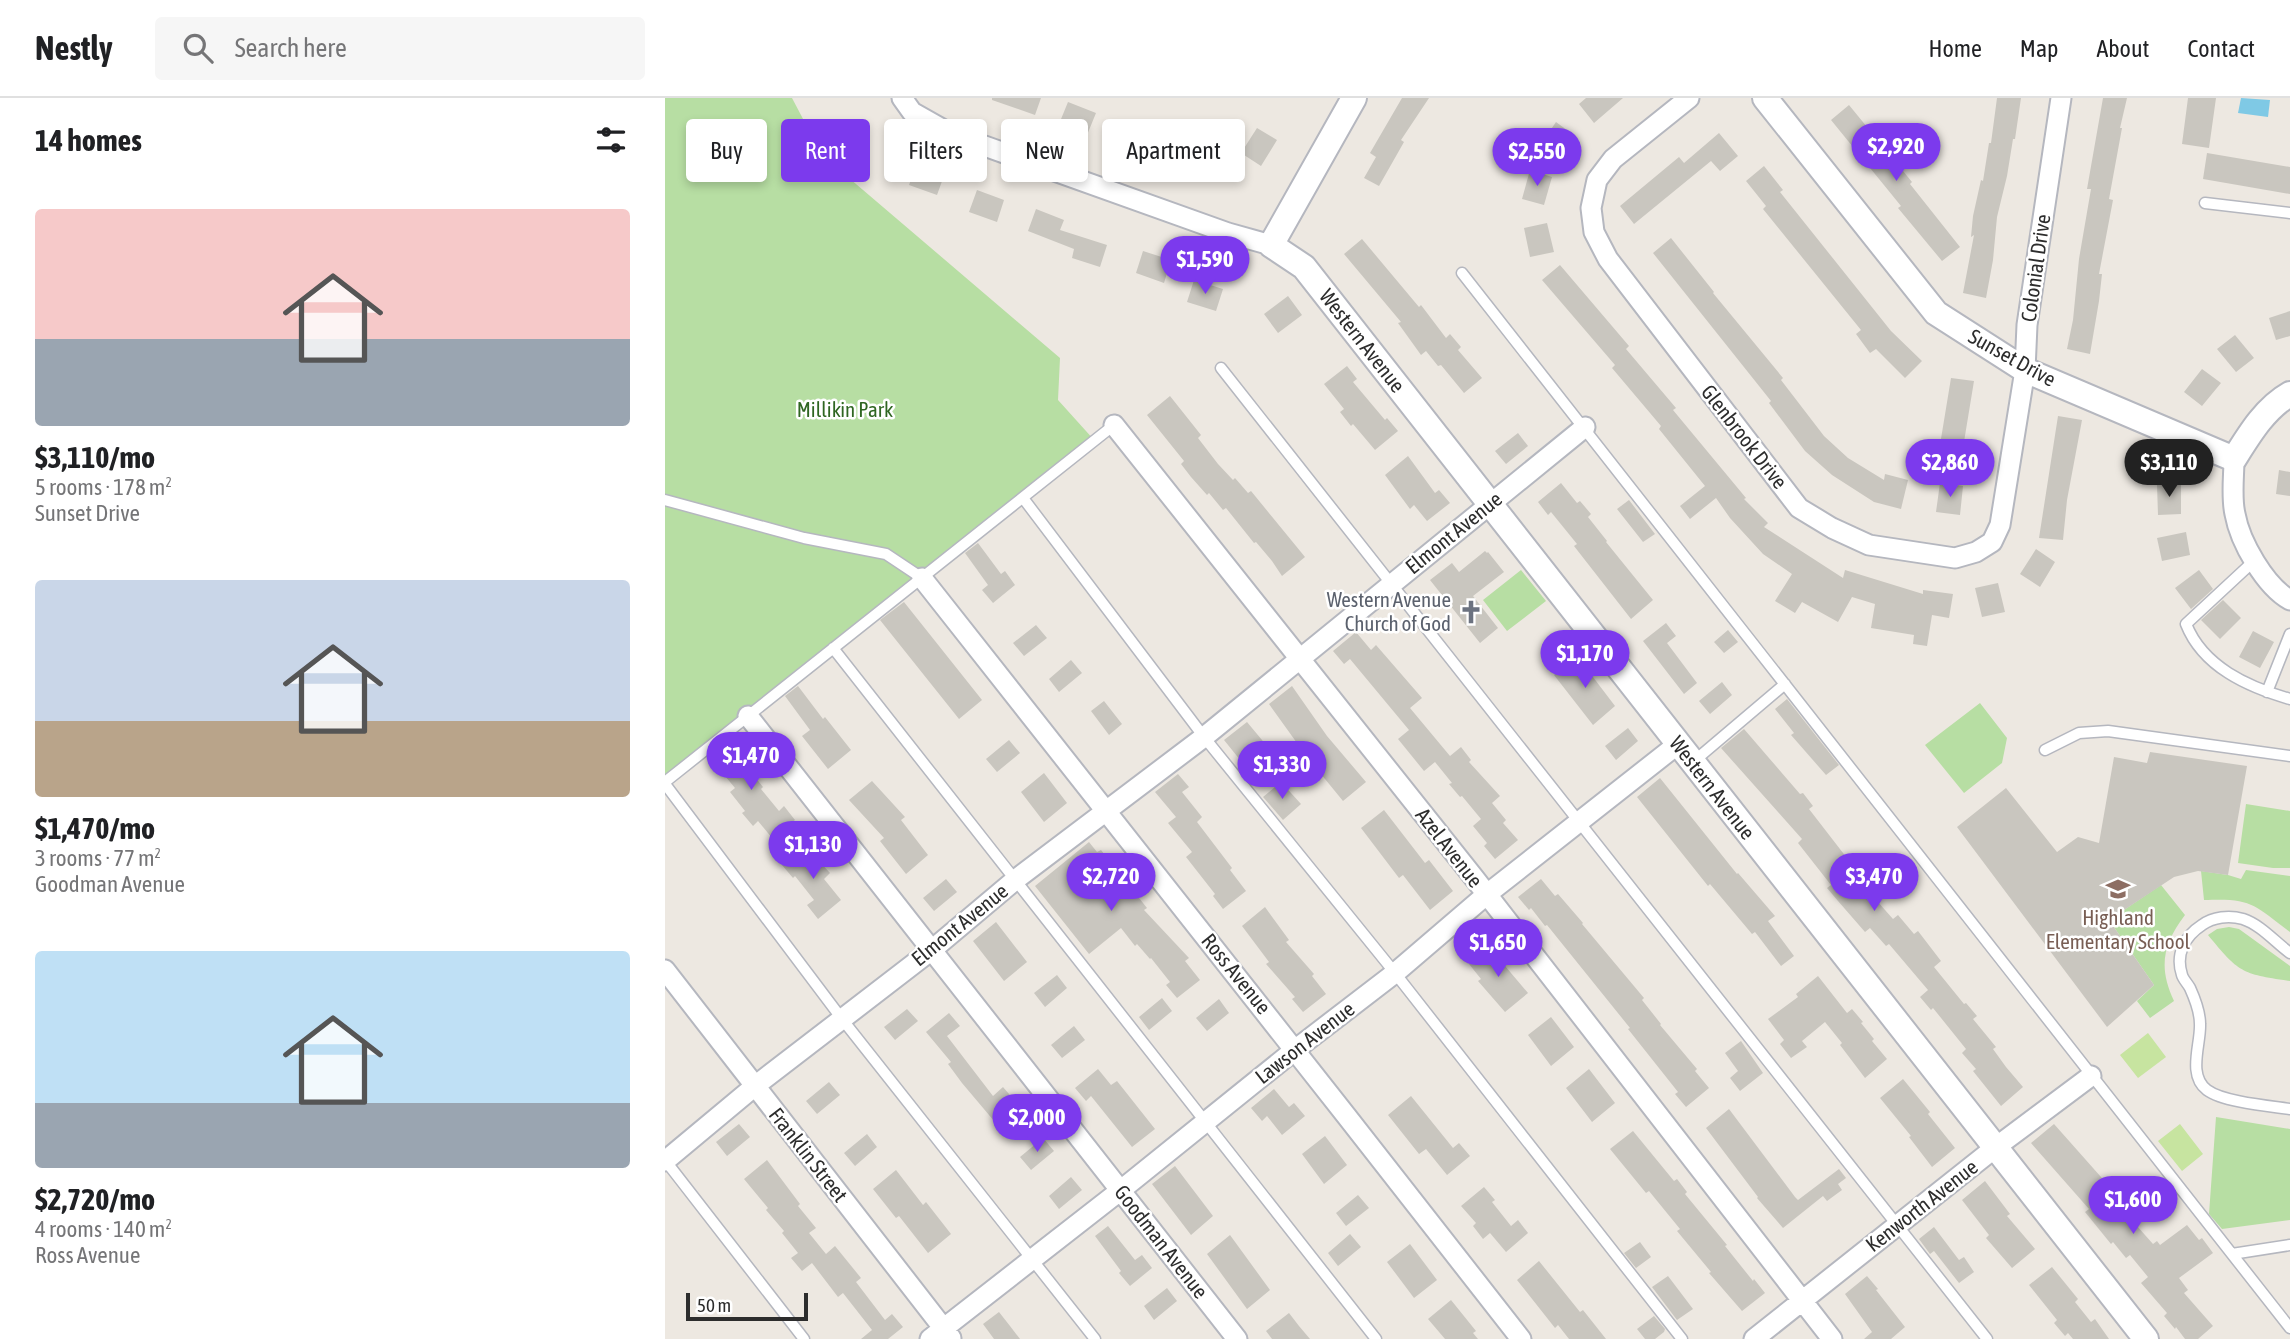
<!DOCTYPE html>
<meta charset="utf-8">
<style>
:root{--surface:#fff;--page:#f6f6f6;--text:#202124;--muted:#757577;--line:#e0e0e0;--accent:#7c3aed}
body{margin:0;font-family:"Asap Condensed",sans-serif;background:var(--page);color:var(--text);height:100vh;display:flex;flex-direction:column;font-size:26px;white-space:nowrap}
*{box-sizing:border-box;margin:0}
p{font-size:23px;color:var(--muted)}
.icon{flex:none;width:38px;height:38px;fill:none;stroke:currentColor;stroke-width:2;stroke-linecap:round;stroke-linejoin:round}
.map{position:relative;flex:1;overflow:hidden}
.panel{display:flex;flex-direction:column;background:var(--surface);width:665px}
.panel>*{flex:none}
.banner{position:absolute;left:21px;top:21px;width:665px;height:63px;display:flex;gap:14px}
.scale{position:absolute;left:21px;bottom:18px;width:122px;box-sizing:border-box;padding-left:7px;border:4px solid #2d2d2d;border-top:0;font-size:19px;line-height:24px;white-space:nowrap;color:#2d2d2d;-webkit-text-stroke:5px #fff;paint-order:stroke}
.price{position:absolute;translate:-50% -60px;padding:0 16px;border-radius:24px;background:var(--accent);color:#fff;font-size:23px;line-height:46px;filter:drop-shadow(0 2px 4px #0008)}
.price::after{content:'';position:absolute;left:50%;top:42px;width:21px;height:16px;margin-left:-10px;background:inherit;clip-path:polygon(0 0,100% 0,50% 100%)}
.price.selected{background:#222;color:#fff}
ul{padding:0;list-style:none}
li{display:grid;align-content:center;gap:14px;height:371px;padding:0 35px}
li span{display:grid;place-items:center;height:217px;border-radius:7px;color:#555}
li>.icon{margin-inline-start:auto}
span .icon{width:126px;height:126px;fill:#fffc;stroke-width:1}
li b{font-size:30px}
h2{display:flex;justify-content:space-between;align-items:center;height:84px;padding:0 35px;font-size:30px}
.chip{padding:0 24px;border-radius:7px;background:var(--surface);box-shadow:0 4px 10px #0003;font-size:24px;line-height:63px}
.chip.selected{background:var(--accent);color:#fff}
header{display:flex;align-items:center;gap:42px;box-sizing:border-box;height:98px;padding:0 35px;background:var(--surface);border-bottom:2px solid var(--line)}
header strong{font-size:33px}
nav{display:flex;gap:38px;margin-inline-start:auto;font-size:24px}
.search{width:490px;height:63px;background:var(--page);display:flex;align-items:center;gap:18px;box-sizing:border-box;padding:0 24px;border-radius:7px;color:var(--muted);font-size:26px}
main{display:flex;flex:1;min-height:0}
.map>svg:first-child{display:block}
</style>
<header>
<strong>Nestly</strong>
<div class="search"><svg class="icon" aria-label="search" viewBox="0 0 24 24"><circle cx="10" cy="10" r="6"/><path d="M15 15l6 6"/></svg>Search here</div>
<nav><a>Home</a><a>Map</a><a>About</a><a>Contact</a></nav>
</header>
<main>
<section class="panel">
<h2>14 homes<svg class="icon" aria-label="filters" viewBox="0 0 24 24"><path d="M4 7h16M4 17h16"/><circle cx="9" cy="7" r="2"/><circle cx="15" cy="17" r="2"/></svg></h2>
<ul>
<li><span style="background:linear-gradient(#f6c9c9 60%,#9aa5b1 0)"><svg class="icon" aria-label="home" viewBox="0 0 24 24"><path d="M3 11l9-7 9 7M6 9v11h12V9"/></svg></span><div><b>$3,110/mo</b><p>5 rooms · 178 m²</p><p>Sunset Drive</p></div></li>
<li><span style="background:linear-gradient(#c9d6e8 65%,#b9a48a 0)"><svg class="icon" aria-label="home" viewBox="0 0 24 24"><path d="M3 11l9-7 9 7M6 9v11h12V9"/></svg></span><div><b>$1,470/mo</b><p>3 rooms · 77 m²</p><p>Goodman Avenue</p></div></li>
<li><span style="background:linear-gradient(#bfe0f5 70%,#9aa5b1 0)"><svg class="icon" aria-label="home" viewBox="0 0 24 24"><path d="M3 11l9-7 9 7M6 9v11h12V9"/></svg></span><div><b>$2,720/mo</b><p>4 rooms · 140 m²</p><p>Ross Avenue</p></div></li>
</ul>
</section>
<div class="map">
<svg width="1625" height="1241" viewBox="0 0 1625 1241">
<rect width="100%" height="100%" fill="#ede8e1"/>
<path fill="#b7dea3" d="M0,0H127L157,57L395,260L393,302L430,343L0,684Z
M856,472L881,503L842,533L818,502Z
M1315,605L1342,640L1337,665L1299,695L1260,647Z
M1581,706L1625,713V770H1608L1573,765Z
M1581,772L1625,778V834C1588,806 1587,800 1539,802L1536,773L1563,777L1576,781Z
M1496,787L1520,817C1498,846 1493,869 1509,903L1485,920L1472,903L1489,887L1444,822Z
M1564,829L1574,831L1625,868V883C1577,876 1574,875 1543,837L1552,831Z
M1551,1019L1625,1031V1122L1557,1131L1544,1116Z"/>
<path fill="#c7e4a0" d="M1483,935L1501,959L1473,980L1455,957Z
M1515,1026L1538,1056L1517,1073L1493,1043Z"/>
<path fill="#7fc9e5" d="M1576,0L1605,2L1603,19L1573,15Z"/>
<path fill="#c9c6bf" d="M327,0H376L370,17L327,2Z
M737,0H764L736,42L739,44L714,88L699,80L711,59L705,55Z
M921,0H958L929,25L914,6Z
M1332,0H1356L1350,41H1348L1342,78L1332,119L1328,162L1321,200L1298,195L1309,137L1306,139L1308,118L1316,82L1318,83L1324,45H1326Z
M1438,0H1462L1455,30H1457L1444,101L1448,102L1434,176H1437L1434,203L1425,256L1402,251L1408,222L1414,161L1426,91H1422Z
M1523,0H1551L1544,50L1517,46Z
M403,4L431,15L422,37L394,26Z
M1184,7L1247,84L1245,86L1295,149L1277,163L1233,110L1236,108L1166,22Z
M891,24L910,38L893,62L874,49Z
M456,28L500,46L501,43L529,54L520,76L476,58L475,61L448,50Z
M592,30L612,42L596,68L576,55Z
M1054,35L1073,58L1055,73L1046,63L969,126L955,108L1014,59L1019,65Z
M1542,55L1625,69V96L1538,81Z
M252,65L280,75L272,97L244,87Z
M1099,68L1118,92L1115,94L1226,233L1257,263L1240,280L1211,251L1205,255L1191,236L1196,232L1098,111L1101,108L1081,83Z
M865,72L887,79L879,107L857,101Z
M312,92L339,102L332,124L304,114Z
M371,111L399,122L395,132L442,147L435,169L407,160L409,151L363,133Z
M882,125L889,154L865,159L859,130Z
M1006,140L1049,194L1048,195L1118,280L1116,282L1159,338L1183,360L1219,382L1220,376L1243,382L1236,411L1209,404L1167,377L1140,353L1104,305L1106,303L988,155Z
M697,141L754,209L756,207L781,240L785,236L796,249L793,252L817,280L799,295L776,267L773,268L761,253L756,257L733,225L736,224L679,156Z
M478,153L506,162L499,185L471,175Z
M895,167L964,248L961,251L1011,310L1008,312L1081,400L1079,401L1103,425L1099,429L1178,480L1180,472L1258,496V492L1288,496L1284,520L1267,517L1262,548L1248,546L1249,537L1206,530L1210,506L1187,499L1173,524L1137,504L1130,515L1110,503L1127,476L1098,456L1065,420L1051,400L1025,421L1015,408L1040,388L994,331L996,328L947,270L950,267L877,182Z
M529,182L558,191L551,213L522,204Z
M623,198L637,217L613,235L599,216Z
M1625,213V238L1611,242L1604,220Z
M1570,237L1589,260L1571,274L1552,251Z
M682,268L692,281L688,284L720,322L722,320L733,333L710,352L688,326L686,328L675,314L679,311L659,286Z
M1537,271L1556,285L1537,308L1519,294Z
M1286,280L1309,283L1296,362L1273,359Z
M505,298L536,337L533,340L553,366L568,382L570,380L583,395L586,393L640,459L617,478L607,463L591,444L589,445L561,410L558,412L544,395L542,397L526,379L516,366L519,363L482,317Z
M1393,318L1417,322L1402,402L1398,442L1374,440Z
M853,335L863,348L841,366L830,353Z
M743,358L770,395L774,392L785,405L762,423L749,407L745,411L720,377Z
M1614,372L1625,374V398L1611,396Z
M896,385L912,405L915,403L926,416L923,419L942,443L941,444L988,502L966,521L909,448L912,446L886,414L883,417L873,404Z
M1275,385L1298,388L1295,417L1271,414Z
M1516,386V416L1493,417L1492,387Z
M964,402L990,436L978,444L952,411Z
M1521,434L1525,457L1497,463L1492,440Z
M313,445L336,476L340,473L350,487L328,505L317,492L323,487L300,455Z
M1371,451L1390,464L1375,489L1355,476Z
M820,453L822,455L823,454L839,474L808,498L833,530L815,545L765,482L787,465L794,474Z
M1534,472L1548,491L1526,511L1510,490Z
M1333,485L1340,514L1317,519L1310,490Z
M1558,502L1576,520L1555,541L1536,522Z
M239,504L317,602L294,621L215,522Z
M1001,525L1011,538L1002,545L1032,585L1019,596L978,543Z
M371,527L382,540L359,558L348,545Z
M1063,532L1073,544L1059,555L1049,544Z
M1588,533L1609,544L1595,570L1574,559Z
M691,534L706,552L711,547L757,600L745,610L785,658L796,649L806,662L804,664L835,698L827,705L841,722L838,725L853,742L830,761L819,748L822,745L808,728L816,721L797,698L795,699L784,686L787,685L770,664L759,673L733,641L744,632L685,561L679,566L668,553Z
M912,558L950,608L928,627L889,577Z
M406,562L417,575L394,594L384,581Z
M1057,584L1067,597L1045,616L1034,603Z
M133,588L158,621L160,619L186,652L163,671L137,638L145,632L120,598Z
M627,588L662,638L701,684L678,703L642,659L604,606Z
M1122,601L1174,667L1161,677L1126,637L1129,635L1110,611Z
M439,603L457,626L444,637L426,613Z
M582,624L607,654L584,673L559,642Z
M963,630L973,643L951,662L940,648Z
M1079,631L1135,696L1138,695L1148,708L1144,711L1185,764L1181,767L1197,786L1228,821L1233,817L1249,836L1253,833L1276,863L1269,869L1299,906L1301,905L1312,918L1308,921L1331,949L1328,951L1341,969L1358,989L1336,1008L1308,973L1311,971L1297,955L1301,951L1268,910L1266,912L1255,899L1263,892L1224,846L1221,848L1205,830L1200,834L1173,803L1162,790L1166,787L1133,745L1137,741L1056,650Z
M69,642L80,655L74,659L98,689L96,691L114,713L119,708L130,722L107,740L93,723L88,728L77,715L80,713L65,694L70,690L46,661Z
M344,642L355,655L332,674L321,661Z
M1485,654L1582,668L1563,777L1533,773L1509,779L1444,822L1489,887L1442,929L1292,729L1341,690L1392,754L1413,739L1434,745L1449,659L1482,665Z
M379,675L402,705L379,724L356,694Z
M513,676L524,689L517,694L537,719L532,724L567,770L565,772L581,793L558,811L548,798L550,796L521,759L527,754L503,725L511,719L490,694Z
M995,680L1072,776L1073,775L1110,818L1103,823L1129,858L1116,868L1090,834L1087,836L1045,786L1043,788L972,699Z
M207,683L240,719L236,722L263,757L241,776L215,743L219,740L184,702Z
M616,684L636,706L618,722L598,699Z
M719,712L760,765L764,762L788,793L765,812L738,777L734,780L696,730Z
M424,744L432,754L436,752L482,810L479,812L524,860L520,863L535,882L512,900L501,887L505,884L486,860L485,861L472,846L470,848L456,830L424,856L370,788Z
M140,748L165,775L159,781L176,802L153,821L142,807L149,802L130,778L128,780L117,767Z
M281,781L292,794L269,813L258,800Z
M876,781L890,798L893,796L918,825L917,826L979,900L977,902L996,926L995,927L1032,971L1030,973L1044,990L1021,1009L1010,996L1013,994L963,931L965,930L882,827L880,828L866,810L864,812L853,799Z
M600,809L624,842L621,844L649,876L647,878L661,896L638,914L627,901L630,899L601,866L604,864L577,828Z
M331,824L362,864L339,883L308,843Z
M827,847L837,860L835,862L863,895L840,914L813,883L816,881L804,866Z
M392,877L402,890L380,909L369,895Z
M1153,878L1182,915L1187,911L1198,924L1196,925L1209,941L1207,943L1222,961L1200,980L1175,947L1177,945L1160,924L1137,943L1142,949L1126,960L1115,946L1119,942L1103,921L1133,899L1131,896Z
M497,900L507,913L484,932L474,919Z
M554,901L564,915L542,933L531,920Z
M242,911L253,923L230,942L219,929Z
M284,915L295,928L282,938L328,998L338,989L362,1017L340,1036L297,985L283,966L286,964L261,934Z
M886,919L909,949L886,968L863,937Z
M409,928L420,942L397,960L386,947Z
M1076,943L1098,975L1075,993L1065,980L1073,973L1060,955Z
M433,971L446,987L452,983L490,1031L467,1049L426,998L421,1003L410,990Z
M924,971L950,1005L927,1024L901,990Z
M1238,981L1265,1014L1263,1016L1290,1050L1267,1069L1244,1039L1246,1038L1215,1000Z
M164,984L175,997L152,1016L141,1003Z
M609,991L624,1009L629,1005L640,1018L617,1037L602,1018L597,1023L586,1010Z
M746,998L788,1050L794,1045L805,1058L782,1077L761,1051L754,1056L723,1017Z
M1064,1011L1130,1099L1133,1102L1174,1071L1181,1080L1173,1086L1177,1092L1162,1103L1158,1098L1118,1130L1092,1100L1093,1099L1041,1030Z
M74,1026L85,1039L62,1058L51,1044Z
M1389,1026L1444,1088L1440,1092L1488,1146L1492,1143L1495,1147L1522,1127L1534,1142L1537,1140L1548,1155L1514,1180L1523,1192L1519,1195L1548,1228L1533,1241H1520L1511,1229L1510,1231L1499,1218L1502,1215L1476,1185L1483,1179L1465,1157L1461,1160L1448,1144L1446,1146L1420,1114L1424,1111L1366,1045Z
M968,1033L1009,1083L1012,1081L1022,1094L1020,1096L1062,1147L1060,1148L1088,1183L1089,1181L1100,1195L1077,1213L1044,1175L1046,1174L1012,1133L1015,1131L984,1093L981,1095L945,1051Z
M202,1036L212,1049L190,1068L179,1055Z
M660,1038L682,1067L659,1086L637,1056Z
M378,1040L389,1053L366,1072L355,1059Z
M102,1062L135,1106L133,1108L151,1130L144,1135L161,1156L170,1148L196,1180L191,1184L220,1222L227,1216L238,1229L223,1241H196L207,1232L178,1195L173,1199L147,1165L137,1173L126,1160L133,1155L117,1135L119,1133L101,1112L103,1110L79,1081Z
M510,1068L548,1118L526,1137L487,1086Z
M231,1072L258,1107L261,1104L286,1136L263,1155L234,1118L231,1120L208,1091Z
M406,1079L417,1092L394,1111L384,1098Z
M1320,1083L1345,1116L1342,1118L1370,1151L1347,1170L1321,1140L1324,1137L1297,1102Z
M819,1089L830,1102L827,1104L846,1128L853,1122L863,1135L841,1154L825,1135L818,1141L808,1128L811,1125L796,1108Z
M693,1097L704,1110L681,1128L671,1115Z
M443,1128L470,1162L477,1157L487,1170L465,1188L454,1175L456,1173L430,1138Z
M1269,1129L1294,1162L1299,1159L1309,1174L1294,1185L1269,1153L1265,1156L1254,1141Z
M685,1136L696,1149L673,1168L663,1155Z
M565,1137L605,1192L582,1211L542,1156Z
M975,1144L986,1159L971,1170L959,1155Z
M745,1146L772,1182L749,1200L722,1164Z
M874,1163L915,1214L918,1212L941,1241H904L893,1227L890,1230L852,1182Z
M1387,1169L1413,1201L1410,1204L1426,1224L1430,1221L1444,1241H1408L1403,1235L1400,1238L1389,1225L1392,1222L1364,1187Z
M1003,1178L1028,1211L1012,1222L987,1189Z
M1202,1178L1213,1191L1211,1192L1240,1229L1226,1241H1199L1207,1234L1180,1196Z
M502,1190L512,1203L489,1222L479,1208Z
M786,1202L811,1233L808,1235L813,1241H780L763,1221Z
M334,1214L345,1228L355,1241H329L318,1226Z
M624,1215L634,1228L645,1241H607L601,1233Z
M989,1218L1000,1231L999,1234L990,1241H980L972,1231Z"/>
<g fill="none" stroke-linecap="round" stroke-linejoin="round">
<g stroke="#b5b7bf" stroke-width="13">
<path id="service" d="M1540,105L1625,115
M797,175L1625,1230
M556,270L1322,1241
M358,400L539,639L730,875L1017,1241
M0,402L139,440L221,456L257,480
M1590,462L1521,526C1538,569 1583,589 1625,601
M168,550L711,1241
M1602,594L1625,536
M1380,652L1414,635L1443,633L1625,658
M1028,664L1120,586
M0,684L449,327
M0,686L177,921L430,1241
M1625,855C1610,844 1596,827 1578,821C1564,817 1548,819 1537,827C1520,838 1510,856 1517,877C1518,881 1523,886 1525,890C1530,901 1535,915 1535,926C1536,946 1522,977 1542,992C1558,1004 1604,1008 1625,1011
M0,1062L139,1241
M1567,1156L1625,1147"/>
</g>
<g stroke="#b5b7bf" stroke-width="23">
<path id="minor" d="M237,0L247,14L286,36L563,135L606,147
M1024,0L948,61L932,82L926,110L929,134L943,161L1134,410L1167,430L1204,447L1290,460L1311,454L1327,444L1335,427L1360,272L1362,227L1396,0
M449,327L810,781L1167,1241
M1569,361C1569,378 1566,399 1570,416C1575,444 1600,488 1625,502
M257,480C456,734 658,986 856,1241
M83,618L572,1241
M0,872L286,1240
M0,1063L90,988L268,851L350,782L539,639L920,329
M265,1241L456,1092L631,951L730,875L821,797L1013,646
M1089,1241L1331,1049L1426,978"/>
</g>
<g stroke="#b5b7bf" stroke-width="28">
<path id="tertiary" d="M689,0L606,147L639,169L1481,1241
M1100,0L1271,215L1360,272L1569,361C1584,337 1600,310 1625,296"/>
</g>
<use href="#service" stroke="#fff" stroke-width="10"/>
<use href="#minor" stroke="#fff" stroke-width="19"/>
<use href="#tertiary" stroke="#fff" stroke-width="24"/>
</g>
<defs>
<g id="church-bare" transform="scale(1.89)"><path d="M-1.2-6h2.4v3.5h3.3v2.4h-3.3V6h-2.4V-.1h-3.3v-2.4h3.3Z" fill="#6b7280" stroke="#fff" stroke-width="2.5" paint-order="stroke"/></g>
<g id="school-bare" transform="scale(1.89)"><path d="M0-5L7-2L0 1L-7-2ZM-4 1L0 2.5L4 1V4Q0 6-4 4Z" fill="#8d6e63" stroke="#fff" stroke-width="2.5" paint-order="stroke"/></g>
</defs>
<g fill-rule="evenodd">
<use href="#church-bare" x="806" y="514"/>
<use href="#school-bare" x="1453" y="791"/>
</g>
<g text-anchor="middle" stroke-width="5" stroke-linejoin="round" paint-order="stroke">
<g font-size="21" fill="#2d2d2d" stroke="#fff">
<text transform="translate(1371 170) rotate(-82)" y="7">Colonial Drive</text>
<text transform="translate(697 243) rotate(52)" y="7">Western Avenue</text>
<text transform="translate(1347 260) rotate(29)" y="7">Sunset Drive</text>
<text transform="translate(1079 339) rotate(52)" y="7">Glenbrook Drive</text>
<text transform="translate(789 435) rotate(-39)" y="7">Elmont Avenue</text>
<text transform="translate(1047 690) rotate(52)" y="7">Western Avenue</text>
<text transform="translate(784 750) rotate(52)" y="7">Azel Avenue</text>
<text transform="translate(295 827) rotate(-39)" y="7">Elmont Avenue</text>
<text transform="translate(571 876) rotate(51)" y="7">Ross Avenue</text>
<text transform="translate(640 945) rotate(-38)" y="7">Lawson Avenue</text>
<text transform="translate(143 1057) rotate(52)" y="7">Franklin Street</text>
<text transform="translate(1257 1108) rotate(-38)" y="7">Kenworth Avenue</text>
<text transform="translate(496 1144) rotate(52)" y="7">Goodman Avenue</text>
</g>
<g font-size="21" fill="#2f6622" stroke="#fff">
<text x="180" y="319">Millikin Park</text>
</g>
<g font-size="21" fill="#5b616d" stroke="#fff" text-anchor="end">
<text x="786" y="509">Western Avenue<tspan x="786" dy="24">Church of God</tspan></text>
</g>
<g font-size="21" fill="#785e54" stroke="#fff">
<text x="1453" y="827">Highland<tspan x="1453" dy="24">Elementary School</tspan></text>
</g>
</g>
</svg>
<div class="scale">50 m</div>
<b class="price" style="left:1231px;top:85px">$2,920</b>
<b class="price" style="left:872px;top:90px">$2,550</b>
<b class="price" style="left:540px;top:198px">$1,590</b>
<b class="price" style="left:1285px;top:401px">$2,860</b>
<b class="price selected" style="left:1504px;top:401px">$3,110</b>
<b class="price" style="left:920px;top:592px">$1,170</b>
<b class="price" style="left:86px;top:694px">$1,470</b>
<b class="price" style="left:617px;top:703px">$1,330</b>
<b class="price" style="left:148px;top:783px">$1,130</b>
<b class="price" style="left:446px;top:815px">$2,720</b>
<b class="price" style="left:1209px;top:815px">$3,470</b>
<b class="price" style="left:833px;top:881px">$1,650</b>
<b class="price" style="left:372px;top:1056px">$2,000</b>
<b class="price" style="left:1468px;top:1138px">$1,600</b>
<div class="banner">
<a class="chip">Buy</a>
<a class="chip selected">Rent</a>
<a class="chip">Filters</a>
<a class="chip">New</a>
<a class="chip">Apartment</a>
</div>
</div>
</main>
